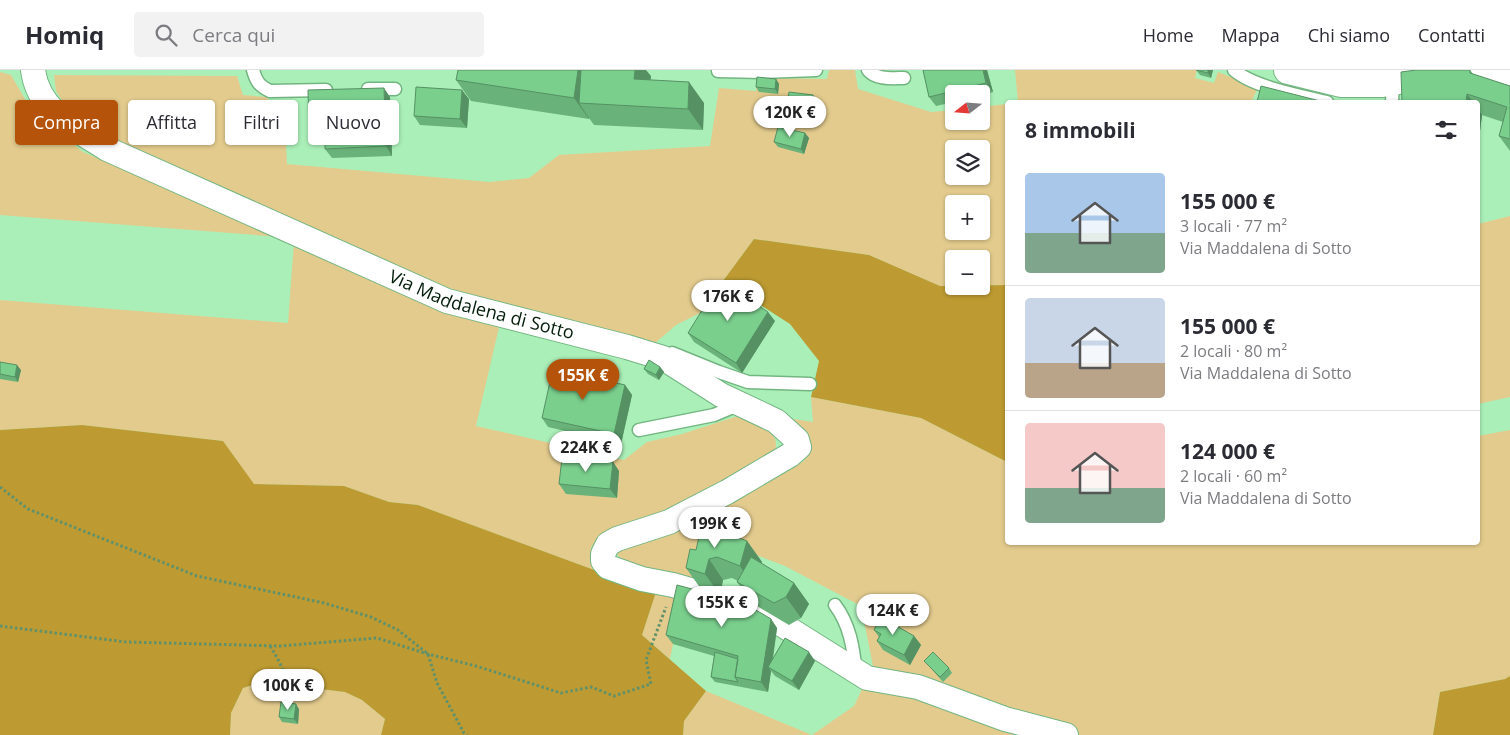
<!DOCTYPE html>
<html lang="it">
<meta charset="utf-8">
<style>
:root{--surface:#fff;--page:#f2f2f3;--text:#2b2b33;--muted:#7c7c81;--line:#e1e1e2;--accent:#b45309}
body{margin:0;font-family:"Open Sans",sans-serif;background:var(--page);color:var(--text);height:100vh;display:flex;flex-direction:column;font-size:19px;white-space:nowrap}
*{box-sizing:border-box;margin:0}
p{font-size:16px;color:var(--muted)}
.icon{flex:none;width:28px;height:28px;fill:none;stroke:currentColor;stroke-width:2;stroke-linecap:round;stroke-linejoin:round}
.map{position:relative;flex:1;overflow:hidden}
.panel{position:absolute;left:1005px;top:30px;width:475px;height:445px;display:flex;flex-direction:column;background:var(--surface);border-radius:5px;box-shadow:0 1px 4px #0004}
.panel>*{flex:none}
.top-card{position:absolute;left:15px;top:30px;width:475px;height:45px;display:flex;gap:10px}
.needle{width:32px;rotate:253deg}
.tools{position:absolute;left:945px;top:15px;display:grid;gap:10px}
.tools a{display:grid;place-items:center;width:45px;height:45px;border-radius:5px;background:var(--surface);box-shadow:0 1px 4px #0004;font-size:25px}
.price{position:absolute;translate:-50% -42px;padding:0 11px;border-radius:18px;background:#fff;color:#222;font-size:16px;line-height:32px;filter:drop-shadow(0 1px 2px #0008)}
.price::after{content:'';position:absolute;left:50%;top:30px;width:15px;height:11px;margin-left:-8px;background:inherit;clip-path:polygon(0 0,100% 0,50% 100%)}
.price.on{background:var(--accent);color:#fff}
ul{padding:0;list-style:none}
li{display:flex;align-items:center;gap:15px;height:125px;padding:0 20px}
li+li{border-top:1px solid var(--line)}
li span{display:grid;place-items:center;flex:none;width:140px;height:100px;border-radius:5px;color:#555}
li>.icon{margin-inline-start:auto}
span .icon{width:60px;height:60px;fill:#fffc;stroke-width:1}
li b{font-size:21px}
h2{display:flex;justify-content:space-between;align-items:center;height:60px;padding:0 20px;font-size:21px}
.pill{padding:0 18px;border-radius:5px;background:var(--surface);box-shadow:0 1px 4px #0004;font-size:18px;line-height:45px}
.pill.on{background:var(--accent);color:#fff}
header{display:flex;align-items:center;gap:30px;box-sizing:border-box;height:70px;padding:0 25px;background:var(--surface);border-bottom:1px solid var(--line)}
header strong{font-size:24px}
nav{display:flex;gap:28px;margin-inline-start:auto;font-size:18px}
.search{width:350px;height:45px;background:var(--page);display:flex;align-items:center;gap:12px;box-sizing:border-box;padding:0 18px;border-radius:5px;color:var(--muted);font-size:19px}
.map>svg:first-child{display:block}
</style>
<header>
<strong>Homiq</strong>
<div class="search"><svg class="icon" aria-label="search" viewBox="0 0 24 24"><circle cx="10" cy="10" r="6"/><path d="M15 15l6 6"/></svg>Cerca qui</div>
<nav><a>Home</a><a>Mappa</a><a>Chi siamo</a><a>Contatti</a></nav>
</header>
<div class="map">
<svg width="1510" height="665" viewBox="0 0 1510 665">
<rect width="100%" height="100%" fill="#abefb8"/>
<path fill="#e3cb8d" fill-rule="evenodd" d="M829,0H855L858,19L931,42L954,40V51H981V37L1007,34V215H981V189H954V216H940L869,185L754,169L723,211L701,235L704,241L676,255L654,274L459,224L122,76L70,43L56,21L54,5L237,6L243,25L267,27L285,54L287,94L489,112L529,108L559,85L710,76L719,18L756,21L758,8L827,9ZM954,79H981V106H954ZM954,134H981V161H954Z
M1015,0H1197L1195,8L1214,13L1218,2L1258,18L1251,32H1018Z
M0,2L11,5L32,41L83,82L280,167L0,145Z
M1510,146V327L1478,334V154Z
M294,172L500,253L476,356L624,390L647,372L682,364L738,346C752,353 782,360 775,380L674,440L607,462L591,477L597,501L418,435L389,432L344,416L253,414L223,371L82,355L0,360V230L288,253Z
M811,327L921,348L1007,392L1008,472H1478V366L1510,360V606L1505,609L1440,622L1433,665H812L854,636L873,596L861,536L785,496L706,466L692,516L625,494L617,484L626,473L677,457L804,391L807,375L774,346L813,352Z
M657,519L683,524L670,589L642,565Z
M262,612L345,622L362,630L385,649L381,665H230L231,643L243,618Z
M706,621L812,665H683L684,651Z"/>
<path fill="#bd9b32" d="M754,169L869,185L940,216L1007,215V392L921,348L811,327L819,291L790,254L723,211Z
M82,355L223,371L254,414L344,416L389,432L418,435L597,501L657,519L642,565L706,621L684,651L683,665H381L385,649L362,630L345,622L262,612L243,618L231,643L230,665H0V360Z
M1510,606V665H1433L1440,622L1505,609Z"/>
<g fill="none" stroke-linecap="round" stroke-linejoin="round">
<g stroke="#73b581" stroke-width="15">
<path id="service" d="M253,0C256,11 259,16 270,21L326,20
M868,0C876,10 893,8 904,8
M1234,0C1253,17 1302,26 1327,32
M718,1L762,2L816,0
M368,19H395
M1392,32L1393,12
M672,283L719,302L748,312L810,314
M639,360L714,345L740,334
M835,535C850,555 853,577 856,602"/>
</g>
<g stroke="#73b581" stroke-width="26">
<g id="minor">
<path id="s1" d="M33,0C38,41 76,59 107,79L447,231L627,277L663,288L721,325L776,351L797,370L799,377L790,385L727,422L669,452L617,469L608,474L603,484V491L608,497L642,509L673,515L757,539L867,608L918,617L1005,649L1066,665"/>
</g>
</g>
<g stroke="#73b581" stroke-width="30">
<path id="tertiary" d="M1288,0L1341,13H1382L1436,3H1455L1510,12"/>
</g>
<path stroke="#60916a" stroke-width="3" stroke-dasharray="2.5 2.5" stroke-linecap="butt" d="M0,417L28,439L197,506L324,533L371,547L398,560L428,584L437,613L464,663L467,665
M0,556L126,572L280,576L377,568L428,584L476,596L561,623L591,617L614,626L651,614L646,590L666,537
M270,576C283,597 287,605 288,630"/>
<use href="#service" stroke="#fff" stroke-width="12"/>
<use href="#minor" stroke="#fff" stroke-width="24"/>
<use href="#tertiary" stroke="#fff" stroke-width="28"/>
</g>
<path fill="#69b279" d="M923,0H987L993,22L981,25V24H954V32L936,36L929,27Z
M1196,0H1213L1211,8L1200,5Z
M1470,0L1473,4L1510,16V81L1499,66L1503,52L1482,45L1480,61H1478V32H1402Z
M651,6L650,10L704,33L703,60L594,55L589,48V49L471,31L456,10Z
M776,9L779,14L778,24L759,22L756,17Z
M813,25L816,30L815,40L791,38L787,33Z
M390,27L392,86L332,88L325,79V73H316L309,64Z
M469,29L467,58L420,55L414,46Z
M805,63L809,68L804,84L778,77L774,72Z
M775,251L742,303L694,272L688,263Z
M0,292L21,300L18,312L0,309Z
M660,297L664,302L659,310L648,304L644,299Z
M625,315L632,325L621,374L548,357L542,348Z
M613,392L619,401L617,428L566,424L559,414Z
M747,471L762,492V494L794,513L809,534L801,548L789,555L752,533L737,512L738,511L732,508L723,510L720,525L701,519L686,498L696,480Z
M771,549L777,558L773,589L815,591L799,620L775,606L771,601L768,622L715,612L711,607L714,586L673,574L666,565Z
M874,560L914,566L921,575L910,595L883,580L877,571L879,567Z
M924,591L949,598L952,603L943,612L928,595Z
M299,639L298,654L282,652L279,647Z"/>
<path fill="#559163" d="M578,0H596L579,33L589,48V49L574,28Z
M635,0H646L651,6L649,30L634,9Z
M983,0H987L993,22L986,13Z
M1208,0H1213L1211,8L1208,3Z
M776,9L779,14L778,24L775,19Z
M689,12L704,33L703,60L688,39Z
M384,18L390,27L392,86L386,76Z
M462,20L469,29L467,58L460,49Z
M1467,24L1473,32H1466Z
M813,25L816,30L815,40L811,36Z
M1478,39L1482,45L1480,61L1478,58Z
M805,63L809,68L804,84L801,79Z
M768,242L775,251L742,303L736,293Z
M17,295L21,300L18,312L15,307Z
M660,297L664,302L659,310L656,305Z
M625,315L632,325L621,374L614,364Z
M613,392L619,401L617,428L610,419Z
M747,471L762,492L754,518L740,496Z
M709,489L723,510L720,525L705,504Z
M794,513L809,534L801,548L786,527Z
M771,549L777,558L771,599L768,597L771,601L768,622L761,612Z
M914,566L921,575L910,595L904,585Z
M809,582L815,591L799,620L792,611Z
M296,634L299,639L298,654L294,649Z"/>
<path fill="#7acf8d" stroke="#559163" d="M458,0H578L574,28L456,10Z
M581,0H635L634,9L689,12L688,39L579,33Z
M923,0H983L986,13L929,27Z
M1196,0H1208V3Z
M1416,0H1470V3L1510,16V69L1499,66L1507,37L1467,24L1466,32H1402L1401,2Z
M757,7L776,9L775,19L756,17Z
M1261,16L1324,32H1257Z
M416,17L462,20L460,49L414,46Z
M384,18L386,76L325,79V64H309L308,20Z
M789,22L813,25L811,36L787,33Z
M778,57L805,63L801,79L774,72Z
M720,211L768,242L736,293L688,263Z
M649,290L660,297L656,305L644,299Z
M0,292L17,295L15,307L0,304Z
M553,298L625,315L614,364L542,348Z
M562,388L613,392L610,419L559,414Z
M702,454L747,471L740,496L717,487L709,489L705,504L686,498L690,479L696,480Z
M751,487L794,513L786,527L774,533L737,512Z
M677,515L744,533L771,549L761,612L735,607L738,586L666,565Z
M881,547L914,566L904,585L877,571L881,564L874,560Z
M785,568L809,582L792,611L768,597Z
M715,582L738,589L735,607L738,612L711,607Z
M933,582L949,598L940,607L924,591Z
M281,632L296,634L294,649L279,647Z"/>
<g text-anchor="middle" stroke-width="4" stroke-linejoin="round" paint-order="stroke">
<g font-size="18" fill="#031d0a" stroke="#abefb8">
<text dy="6" stroke="none"><textPath href="#s1" startOffset="519">Via Maddalena di Sotto</textPath></text>
</g>
</g>
</svg>
<div class="tools">
<a><svg class="needle" viewBox="-14 -14 28 28"><path d="M0-13l5 13h-10z" fill="#e53935"/><path d="M0 13l5-13h-10z" fill="#7c7c81"/></svg></a>
<a><svg class="icon" aria-label="layers" viewBox="0 0 24 24"><path d="M12 4l9 5-9 5-9-5zM3 14l9 5 9-5"/></svg></a>
<a>+</a>
<a>−</a>
</div>
<b class="price" style="left:790px;top:68px">120K €</b>
<b class="price" style="left:728px;top:252px">176K €</b>
<b class="price on" style="left:583px;top:331px">155K €</b>
<b class="price" style="left:586px;top:403px">224K €</b>
<b class="price" style="left:715px;top:479px">199K €</b>
<b class="price" style="left:722px;top:558px">155K €</b>
<b class="price" style="left:893px;top:566px">124K €</b>
<b class="price" style="left:288px;top:641px">100K €</b>
<div class="top-card">
<a class="pill on">Compra</a>
<a class="pill">Affitta</a>
<a class="pill">Filtri</a>
<a class="pill">Nuovo</a>
</div>
<section class="panel">
<h2>8 immobili<svg class="icon" aria-label="filters" viewBox="0 0 24 24"><path d="M4 7h16M4 17h16"/><circle cx="9" cy="7" r="2"/><circle cx="15" cy="17" r="2"/></svg></h2>
<ul>
<li><span style="background:linear-gradient(#a9c7e8 60%,#7fa58c 0)"><svg class="icon" aria-label="home" viewBox="0 0 24 24"><path d="M3 11l9-7 9 7M6 9v11h12V9"/></svg></span><div><b>155 000 €</b><p>3 locali · 77 m²</p><p>Via Maddalena di Sotto</p></div></li>
<li><span style="background:linear-gradient(#c9d6e8 65%,#b9a48a 0)"><svg class="icon" aria-label="home" viewBox="0 0 24 24"><path d="M3 11l9-7 9 7M6 9v11h12V9"/></svg></span><div><b>155 000 €</b><p>2 locali · 80 m²</p><p>Via Maddalena di Sotto</p></div></li>
<li><span style="background:linear-gradient(#f6c9c9 65%,#7fa58c 0)"><svg class="icon" aria-label="home" viewBox="0 0 24 24"><path d="M3 11l9-7 9 7M6 9v11h12V9"/></svg></span><div><b>124 000 €</b><p>2 locali · 60 m²</p><p>Via Maddalena di Sotto</p></div></li>
</ul>
</section>
</div>
